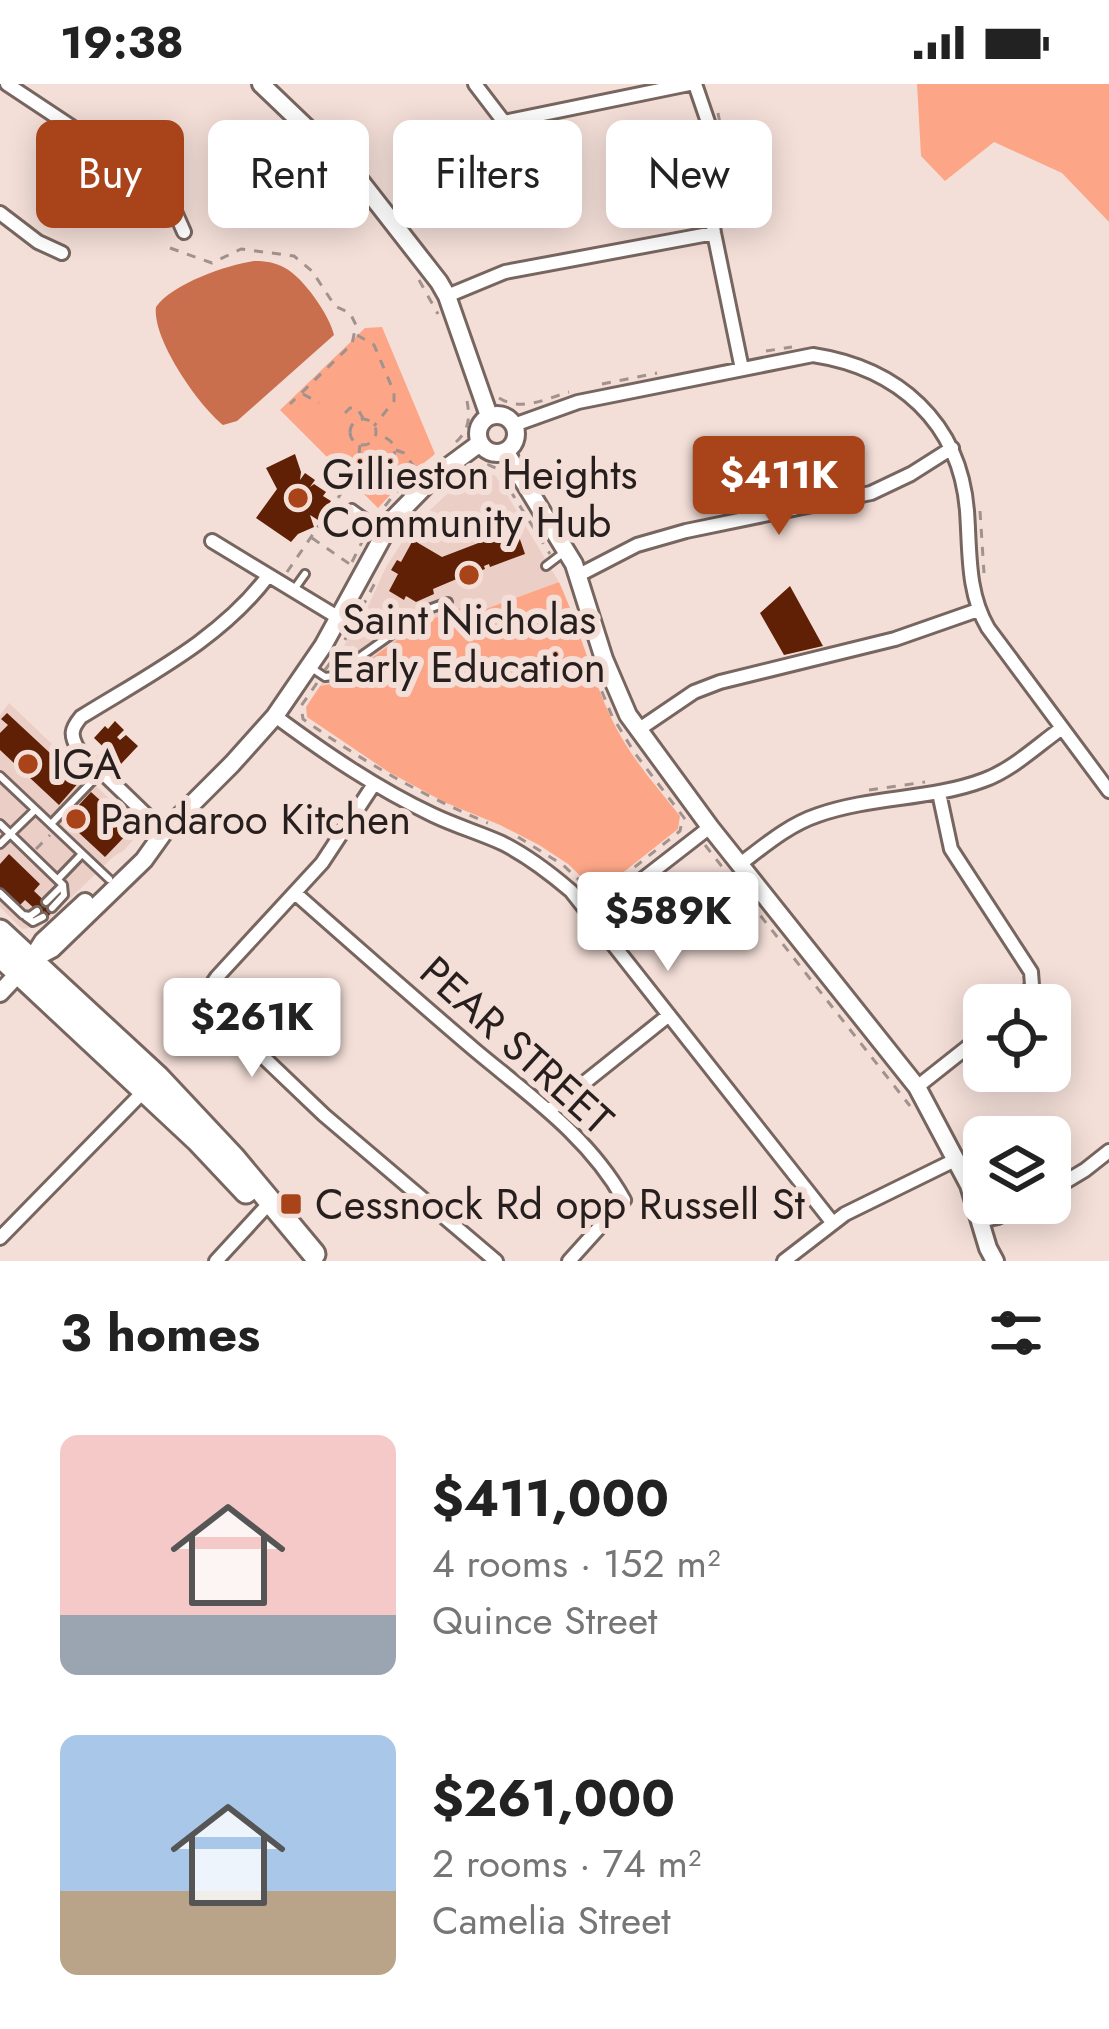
<!DOCTYPE html>
<meta charset="utf-8">
<style>
:root{--surface:#fff;--page:#f2f2f2;--text:#222;--muted:#767676;--accent:#a9431a}
body{margin:0;font-family:Jost,sans-serif;background:var(--page);color:var(--text);height:100vh;display:flex;flex-direction:column;font-size:45px;white-space:nowrap}
*{box-sizing:border-box;margin:0}
p{font-size:39px;color:var(--muted)}
.icon{flex:none;width:66px;height:66px;fill:none;stroke:currentColor;stroke-width:2;stroke-linecap:round;stroke-linejoin:round}
.map{position:relative;height:1177px;overflow:hidden}
.panel{display:flex;flex-direction:column;background:var(--surface);flex:1}
.panel>*{flex:none}
.top-card{position:absolute;left:36px;top:36px;width:1038px;height:108px;display:flex;gap:24px}
.buttons{position:absolute;left:963px;top:900px;display:grid;gap:24px}
.buttons a{display:grid;place-items:center;width:108px;height:108px;border-radius:18px;background:var(--surface);box-shadow:0 6px 30px #0003;font-size:60px}
.price{position:absolute;translate:-50% -102px;padding:0 27px;border-radius:12px;background:#fff;color:#222;font-size:39px;line-height:78px;filter:drop-shadow(0 3px 6px #0008)}
.price::after{content:'';position:absolute;left:50%;top:72px;width:36px;height:27px;margin-left:-18px;background:inherit;clip-path:polygon(0 0,100% 0,50% 100%)}
.price.active{background:var(--accent);color:#fff}
ul{padding:0;list-style:none}
li{display:flex;align-items:center;gap:36px;height:300px;padding:0 60px}
li span{display:grid;place-items:center;flex:none;width:336px;height:240px;border-radius:18px;color:#555}
li>.icon{margin-inline-start:auto}
span .icon{width:144px;height:144px;fill:#fffc;stroke-width:1}
li b{font-size:51px}
h2{display:flex;justify-content:space-between;align-items:center;height:144px;padding:0 60px;font-size:51px}
.pill{padding:0 42px;border-radius:18px;background:var(--surface);box-shadow:0 6px 30px #0003;font-size:42px;line-height:108px}
.pill.active{background:var(--accent);color:#fff}
.status{display:flex;justify-content:space-between;align-items:center;height:84px;padding:0 60px;background:var(--surface);direction:ltr}
.status svg{height:33px;fill:currentColor}
.map>svg:first-child{display:block}
</style>
<div class="status"><b>19:38</b><svg viewBox="0 0 49 12"><path d="M0 12V9h3v3zM5 12V6h3v6zM10 12V3h3v9zM15 12V0h3v12zM26 1h20v11H26zM47 4h2v5h-2z"/></svg></div>
<div class="map">
<svg width="1109" height="1177" viewBox="0 0 1109 1177">
<rect width="100%" height="100%" fill="#f4dfd8"/>
<path fill="#ebcfc6" d="M483,386L496,392L559,498L480,527L474,520L419,540L337,599L320,602L369,520L386,483L412,443L461,397Z
M9,619L136,740V753L123,767L114,772L47,837L38,843L22,845L0,823V631Z"/>
<path fill="#fca687" d="M917,0H1109V138L1062,89L994,58L945,97L921,72Z
M382,243L435,370L410,390L378,424L280,326L365,244Z
M559,498C583,550 594,607 623,656C639,683 661,708 680,732L678,745L601,806L594,805L568,780L539,761L500,741L444,718L387,687L307,633L306,623L320,602L337,599L419,540L474,519L480,527Z"/>
<path fill="#ca6f4e" d="M254,177C265,177 275,178 285,184C303,193 330,232 334,251L237,337L223,341C198,321 152,255 156,223C172,200 226,181 254,177Z"/>
<path fill="#5f2005" d="M295,370L301,388L300,396L305,389L315,396L310,403L314,400L326,408L323,412L331,417L318,436L310,431L314,443L298,450L291,458L256,434L277,405L266,384Z
M513,435L525,470L490,483L489,480L484,482L485,485L464,493L463,490L458,492L459,494L433,505L434,510L416,518L406,512L404,516L389,507L398,490L391,486L397,476L401,478L413,456L442,473L481,458L478,448Z
M790,502L823,562L784,571L760,529Z
M7,629L80,697L59,721L0,666V649L8,641L1,635Z
M115,637L124,646L117,653L120,656L126,651L138,662L121,680L94,654L105,642L108,645Z
M91,708L132,745L105,773L65,736Z
M9,770L40,800L34,807L54,826L46,835L25,816L19,822L0,805V780Z"/>
<g fill="none" stroke-linecap="round" stroke-linejoin="round">
<g stroke="#77655f" stroke-width="12">
<path id="service" d="M352,424L383,446
M546,482L563,469
M295,504L305,490
M310,583L325,593L333,592L426,526L448,518
M0,692L109,795
M0,740L63,801L64,811L52,824
M51,740L99,690
M0,760L35,726
M58,795L82,770
M0,809L23,831L30,832L37,827
M46,818L63,801
M26,833L33,838L43,833"/>
</g>
<g stroke="#77655f" stroke-width="18">
<path id="minor" d="M7,0L111,69L173,123L184,148
M475,0L504,38L689,0
M695,0L709,41L710,122L714,149L742,285
M0,129L38,158L62,169
M447,212L505,188L714,149
M514,341L578,318L813,271C898,284 960,338 967,427C970,468 967,508 988,544L1109,707
M212,457L339,534
M579,491L637,461L686,447L871,409L911,390L952,364
M275,632C325,669 376,704 433,731C456,742 480,749 502,759C528,772 550,789 571,807L832,1138
M638,646L694,608L720,598L895,555L978,526
M374,700L322,779L217,893C208,905 208,912 213,925L324,1031L496,1177
M939,709L951,765L1031,888L1032,901L1020,921
M164,748L78,665C70,651 71,645 81,633C147,592 221,555 268,492
M739,781C764,762 788,741 818,731C872,712 931,716 984,696C1012,686 1038,661 1062,644
M295,809C355,862 415,915 476,967C530,1012 589,1053 624,1116L569,1177
M594,833L710,743
M917,1003L984,950
M549,1027L669,931
M1050,1107L1085,1086L1109,1067
M980,1137L998,1133L1027,1119
M0,1154L144,1007
M216,1177L263,1126
M784,1177L845,1130L957,1075"/>
</g>
<g stroke="#77655f" stroke-width="22">
<path id="tertiary" d="M261,0L354,89L439,198L447,212L489,332
M478 350a19 19 0 1 1 38 0a19 19 0 1 1-38 0Z
M505,367L574,480L604,575L628,631L710,743L917,1003L969,1101L988,1164L995,1177
M31,876L52,865L144,776L164,748L232,680L275,632L323,562L392,436L434,393L480,359
M0,909L31,876L43,857L85,818"/>
</g>
<g stroke="#77655f" stroke-width="27">
<path id="primary" d="M0,847L158,993L234,1074L314,1170
M0,872L198,1057L246,1108"/>
</g>
<path stroke="#a1928d" stroke-width="3" stroke-dasharray="9 9" stroke-linecap="butt" d="M718,29L723,56L722,79
M170,164L212,179L241,165L294,172L312,187L335,222L350,229L356,241L352,260L290,320
M419,196L438,230
M357,251L374,261L394,308V317L374,342
M766,267L792,263
M602,300L657,289
M303,310L319,319
M499,314C522,328 545,315 569,308
M345,329L350,324H357L363,334
M350 348a13 13 0 1 1 26 0a13 13 0 1 1-26 0Z
M456,358C471,344 470,331 466,312
M360,361C351,415 430,365 376,350
M396,366L404,369L418,388
M470,385L486,380L496,384L550,470
M385,422L401,402L416,390
M980,427L984,489
M312,454L351,481
M352,478L369,444
M287,488L362,379
M588,574L612,632
M325,586L339,567L377,495
M317,599L301,622L303,635C362,677 421,711 488,739
M617,640L634,668L688,739
M869,706L925,698
M518,753L563,781L591,807L602,809L680,747L683,732
M705,761L910,1022
M36,765L50,751"/>
<use href="#service" stroke="#fff" stroke-width="6"/>
<use href="#minor" stroke="#fff" stroke-width="12"/>
<use href="#tertiary" stroke="#fff" stroke-width="16"/>
<use href="#primary" stroke="#fff" stroke-width="21"/>
</g>
<g fill="#a9431a" stroke="#f4dfd8" stroke-width="4.5">
<circle cx="298" cy="414" r="12"/>
<circle cx="469" cy="491" r="12"/>
<circle cx="28" cy="680" r="12"/>
<circle cx="76" cy="735" r="12"/>
<rect x="279" y="1108" width="24" height="24" rx="6"/>
</g>
<g text-anchor="middle" stroke-width="12" stroke-linejoin="round" paint-order="stroke">
<g font-size="42" fill="#271f1d" stroke="#f4dfd8" text-anchor="start">
<text x="322" y="405">Gillieston Heights<tspan x="322" dy="48">Community Hub</tspan></text>
<text x="469" y="550" text-anchor="middle">Saint Nicholas<tspan x="469" dy="48">Early Education</tspan></text>
<text x="52" y="695">IGA</text>
<text x="100" y="750">Pandaroo Kitchen</text>
<text x="315" y="1135">Cessnock Rd opp Russell St</text>
</g>
<g font-size="42" fill="#271f1d" stroke="#f4dfd8">
<text transform="translate(517 961) rotate(42)" y="15">PEAR STREET</text>
</g>
</g>
</svg>
<div class="buttons">
<a><svg class="icon" aria-label="locate" viewBox="0 0 24 24"><circle cx="12" cy="12" r="6"/><path d="M12 2v4M12 18v4M2 12h4M18 12h4"/></svg></a>
<a><svg class="icon" aria-label="layers" viewBox="0 0 24 24"><path d="M12 4l9 5-9 5-9-5zM3 14l9 5 9-5"/></svg></a>
</div>
<b class="price active" style="left:779px;top:454px">$411K</b>
<b class="price" style="left:668px;top:890px">$589K</b>
<b class="price" style="left:252px;top:996px">$261K</b>
<div class="top-card">
<a class="pill active">Buy</a>
<a class="pill">Rent</a>
<a class="pill">Filters</a>
<a class="pill">New</a>
</div>
</div>
<section class="panel">
<h2>3 homes<svg class="icon" aria-label="filters" viewBox="0 0 24 24"><path d="M4 7h16M4 17h16"/><circle cx="9" cy="7" r="2"/><circle cx="15" cy="17" r="2"/></svg></h2>
<ul>
<li><span style="background:linear-gradient(#f6c9c9 75%,#9aa5b1 0)"><svg class="icon" aria-label="home" viewBox="0 0 24 24"><path d="M3 11l9-7 9 7M6 9v11h12V9"/></svg></span><div><b>$411,000</b><p>4 rooms · 152 m²</p><p>Quince Street</p></div></li>
<li><span style="background:linear-gradient(#a9c7e8 65%,#b9a48a 0)"><svg class="icon" aria-label="home" viewBox="0 0 24 24"><path d="M3 11l9-7 9 7M6 9v11h12V9"/></svg></span><div><b>$261,000</b><p>2 rooms · 74 m²</p><p>Camelia Street</p></div></li>
</ul>
</section>
